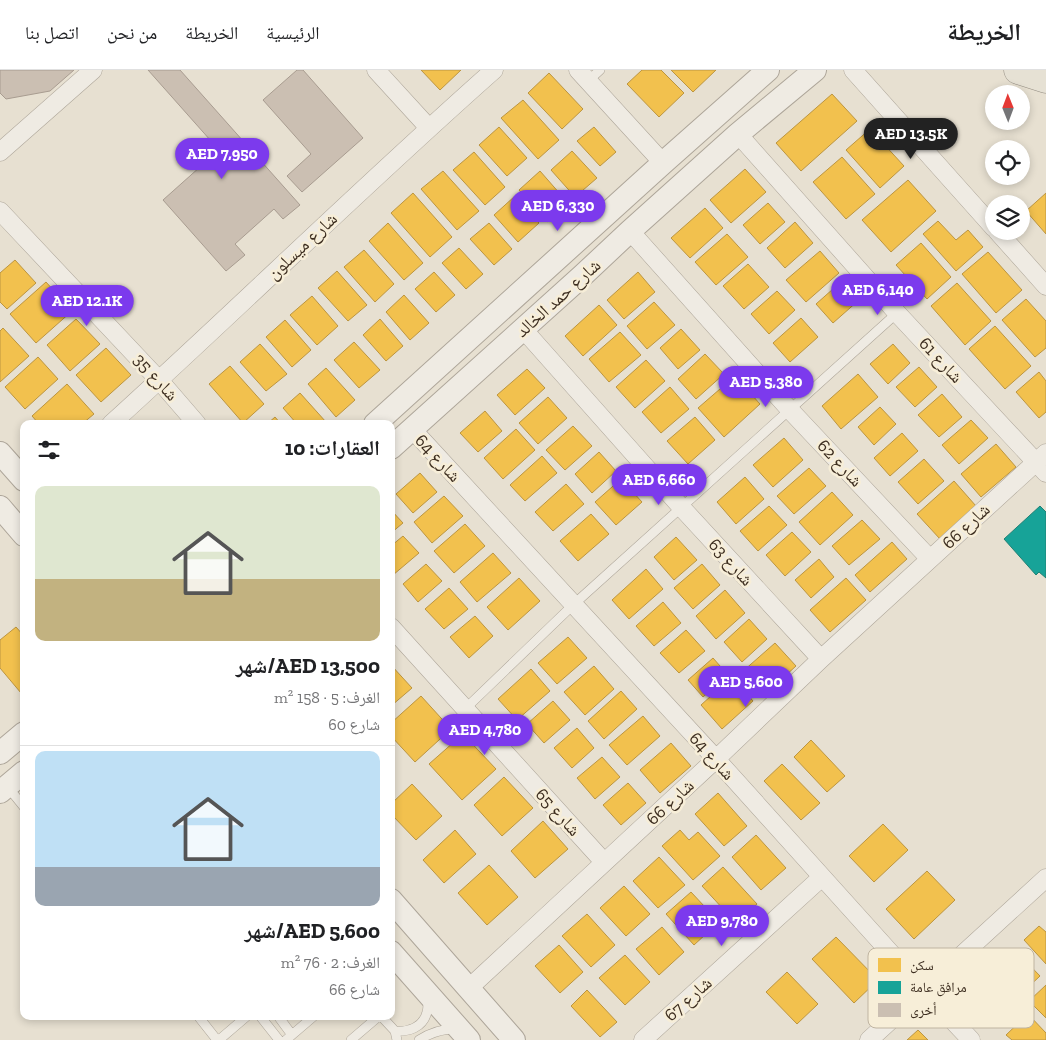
<!DOCTYPE html>
<html lang="ar">
<meta charset="utf-8">
<style>
:root{--surface:#fff;--page:#f6f6f6;--text:#202124;--muted:#757577;--line:#e0e0e0;--accent:#7c3aed}
body{margin:0;font-family:"Zilla Slab","Noto Naskh Arabic",serif;background:var(--page);color:var(--text);direction:rtl;height:100vh;display:flex;flex-direction:column;font-size:19px;white-space:nowrap}
*{box-sizing:border-box;margin:0}
p{font-size:16px;color:var(--muted)}
.icon{flex:none;width:28px;height:28px;fill:none;stroke:currentColor;stroke-width:2;stroke-linecap:round;stroke-linejoin:round}
.map{position:relative;flex:1;overflow:hidden;direction:ltr}
.side{position:absolute;left:20px;top:350px;width:375px;height:600px;display:flex;flex-direction:column;background:var(--surface);border-radius:10px;box-shadow:0 2px 8px #0003;direction:rtl}
.side>*{flex:none}
.needle{width:32px;rotate:359deg}
.tools{position:absolute;left:985px;top:15px;display:grid;gap:10px}
.tools a{display:grid;place-items:center;width:45px;height:45px;border-radius:50%;background:var(--surface);box-shadow:0 2px 8px #0003;font-size:25px}
.price{position:absolute;translate:-50% -42px;padding:0 11px;border-radius:18px;background:var(--accent);color:#fff;font-size:16px;line-height:32px;filter:drop-shadow(0 1px 2px #0008)}
.price::after{content:'';position:absolute;left:50%;top:30px;width:15px;height:11px;margin-left:-8px;background:inherit;clip-path:polygon(0 0,100% 0,50% 100%)}
.price.active{background:#222;color:#fff}
ul{padding:0;list-style:none}
li{display:grid;align-content:center;gap:10px;height:265px;padding:0 15px}
li+li{border-top:1px solid var(--line)}
li span{display:grid;place-items:center;height:155px;border-radius:10px;color:#555}
li>.icon{margin-inline-start:auto}
span .icon{width:90px;height:90px;fill:#fffc;stroke-width:1}
li b{font-size:21px}
h2{display:flex;justify-content:space-between;align-items:center;height:60px;padding:0 15px;font-size:21px}
header{display:flex;align-items:center;gap:30px;box-sizing:border-box;height:70px;padding:0 25px;background:var(--surface);border-bottom:1px solid var(--line)}
header strong{font-size:24px}
nav{display:flex;gap:28px;margin-inline-start:auto;font-size:18px}
.map>svg:first-child{display:block}
</style>
<header>
<strong>الخريطة</strong>
<nav><a>الرئيسية</a><a>الخريطة</a><a>من نحن</a><a>اتصل بنا</a></nav>
</header>
<div class="map">
<svg width="1046" height="970" viewBox="0 0 1046 970">
<rect width="100%" height="100%" fill="#e7e0d1"/>
<path fill="#f2c14e" stroke="#bc9540" d="M421,0H461L440,20Z
M642,0H661L684,23L659,47L627,14Z
M671,0H716L693,22Z
M549,3L583,39L562,59L528,23Z
M832,24L857,51L801,101L776,73Z
M523,30L559,70L538,89L501,48Z
M499,57L527,88L507,106L479,75Z
M594,57L616,82L600,96L577,71Z
M870,59L904,96L880,118L846,80Z
M572,81L597,108L575,127L551,100Z
M474,82L505,117L485,135L453,100Z
M842,87L875,124L846,149L813,112Z
M745,99L766,122L731,153L710,130Z
M443,101L479,141L457,160L421,119Z
M540,101L568,133L547,152L519,120Z
M908,110L936,141L891,182L862,150Z
M413,123L452,167L430,187L391,143Z
M1046,123V164L1026,141Z
M515,126L539,153L518,172L494,145Z
M768,133L785,152L760,174L743,155Z
M705,138L723,158L690,188L671,168Z
M938,151L956,170L968,160L983,177L956,201L923,164Z
M795,152L813,173L785,198L767,178Z
M388,153L423,193L404,210L369,171Z
M489,153L512,179L494,195L470,169Z
M727,164L748,187L716,215L695,192Z
M921,173L951,207L927,229L896,195Z
M459,178L483,204L466,219L442,193Z
M364,180L394,214L375,232L344,197Z
M820,181L839,203L806,232L786,210Z
M988,182L1022,220L996,243L962,204Z
M15,190L36,213L7,239L0,232V203Z
M748,194L769,217L744,239L723,216Z
M337,201L367,235L348,251L318,218Z
M434,202L455,225L436,242L415,219Z
M638,202L655,222L624,249L607,230Z
M842,211L859,230L833,253L816,234Z
M46,212L72,241L36,273L10,244Z
M957,213L991,251L965,275L931,236Z
M777,221L795,240L769,264L751,244Z
M404,225L429,253L410,270L386,242Z
M312,226L338,256L317,275L290,245Z
M1026,229L1046,251V278L1035,287L1002,250Z
M654,232L675,255L647,279L627,256Z
M599,235L617,255L583,286L565,266Z
M801,248L818,267L790,292L773,273Z
M76,249L100,274L70,301L47,275Z
M380,249L403,276L386,291L363,265Z
M285,250L311,280L292,297L266,267Z
M995,256L1031,296L1005,319L969,279Z
M3,258L29,286L0,312V261Z
M681,259L700,280L678,299L660,278Z
M620,262L641,285L609,312L589,289Z
M354,272L380,300L359,318L334,290Z
M260,274L287,304L266,321L240,292Z
M893,274L910,293L888,314L870,294Z
M106,278L131,305L101,332L76,305Z
M705,284L724,304L696,329L678,309Z
M38,287L58,309L25,339L5,317Z
M646,290L665,311L635,338L616,317Z
M230,296L264,334L243,353L209,314Z
M919,297L937,317L915,337L896,317Z
M326,298L355,330L336,347L308,314Z
M527,299L545,318L515,345L497,325Z
M1039,302L1046,311V342L1039,348L1016,322Z
M858,304L878,327L841,359L822,336Z
M735,306L760,334L724,367L698,338Z
M67,314L94,344L82,354H39L32,346Z
M670,317L689,339L661,363L642,342Z
M300,323L326,352L324,354H297L283,338Z
M942,324L962,347L939,367L918,345Z
M548,327L567,348L538,374L519,353Z
M880,337L896,354L874,375L858,357Z
M485,341L502,361L478,382L460,363Z
M275,347L281,354H267Z
M695,347L715,370L688,394L667,371Z
M971,350L988,368L959,394L942,375Z
M573,356L592,376L565,400L546,380Z
M516,359L535,380L503,409L484,388Z
M902,363L918,381L890,406L874,388Z
M784,368L803,390L773,417L753,395Z
M996,374L1016,397L981,427L961,404Z
M599,382L616,401L592,423L575,404Z
M542,386L557,403L525,431L510,415Z
M924,389L944,411L918,434L898,412Z
M809,398L826,416L794,444L777,426Z
M420,403L437,422L413,443L396,424Z
M745,407L764,429L736,454L717,432Z
M621,409L642,432L616,455L595,432Z
M954,411L976,436L940,469L917,444Z
M566,414L584,434L553,461L535,442Z
M832,422L853,445L820,475L799,452Z
M444,426L463,446L432,473L414,452Z
M769,436L787,455L758,481L740,461Z
M391,440L403,453L391,463Z
M591,444L609,464L578,491L560,471Z
M862,450L880,469L849,495L832,476Z
M465,454L485,476L454,503L434,481Z
M792,462L811,482L785,506L766,485Z
M403,466L419,483L393,505L391,503V476Z
M676,467L697,490L674,510L654,487Z
M892,472L907,489L870,522L855,505Z
M493,483L511,503L477,532L460,512Z
M819,489L834,507L811,528L795,510Z
M426,494L442,511L418,532L403,514Z
M702,494L720,515L693,539L674,518Z
M646,499L663,519L629,549L612,530Z
M519,508L540,531L508,560L487,537Z
M846,508L866,530L830,562L810,540Z
M449,518L468,539L444,559L425,539Z
M725,520L745,543L716,569L696,546Z
M663,532L681,553L654,576L636,556Z
M475,546L493,566L469,588L450,567Z
M749,549L767,569L742,592L724,572Z
M16,557L24,566V621L21,623L0,598V570Z
M686,560L705,581L679,603L660,583Z
M568,567L587,588L557,614L538,593Z
M775,573L796,596L763,626L742,602Z
M713,588L728,605L703,627L688,610Z
M391,595L412,618L391,636Z
M594,596L614,619L585,645L564,622Z
M531,599L550,621L517,650L498,629Z
M732,607L753,631L722,659L701,635Z
M621,621L637,639L604,669L588,651Z
M421,626L451,659L415,692L391,666V653Z
M553,631L570,650L544,673L527,654Z
M643,646L660,666L627,695L609,675Z
M577,658L594,678L572,698L554,678Z
M463,664L496,699L462,730L429,694Z
M811,670L845,706L827,722L794,687Z
M671,673L691,696L660,723L640,700Z
M602,687L620,707L595,729L577,708Z
M782,694L820,733L801,750L764,711Z
M504,707L533,738L502,766L474,735Z
M628,713L646,733L621,755L603,735Z
M412,714L442,746L416,770L391,744V734Z
M718,723L747,756L724,776L695,744Z
M543,751L568,779L535,808L511,781Z
M883,754L908,780L874,812L849,786Z
M455,760L476,784L444,813L423,790Z
M680,760L689,770L698,762L720,786L693,810L662,776Z
M756,765L786,798L761,820L732,787Z
M659,787L685,815L658,838L633,811Z
M489,795L518,827L487,855L458,823Z
M723,797L757,834L736,853L702,816Z
M927,801L955,830L914,869L886,839Z
M624,816L650,844L626,866L600,838Z
M691,822L719,852L694,875L666,844Z
M587,844L615,875L591,897L562,866Z
M1039,856L1046,862V894L1024,870Z
M662,857L684,882L659,905L636,879Z
M836,867L878,910L854,933L812,889Z
M559,875L583,902L560,923L535,896Z
M1014,879L1040,906L1023,922L997,895Z
M625,885L650,912L625,935L599,908Z
M787,902L818,934L797,954L766,922Z
M1046,915V948L1029,931Z
M587,920L617,952L600,967L571,936Z
M1028,944L1046,963V970H1012L1006,965Z
M918,960L928,970H907Z"/>
<path fill="#17a398" stroke="#228074" d="M1040,436L1046,442V508L1039,502L1036,505L1004,469Z"/>
<path fill="#cbbfb2" stroke="#a89c90" d="M0,0H74L50,21L6,29L0,23Z
M148,0H180L300,135L283,149L274,139L235,174L245,185L226,201L163,130L219,80Z
M297,0H303L363,68L302,122L287,106L311,84L263,30Z"/>
<g fill="none" stroke-linecap="round" stroke-linejoin="round">
<g stroke="#ada599" stroke-width="10">
<path id="service" d="M588,11L600,0
M465,639L573,535L897,243
M7,716L24,737
M198,946L217,970
M260,946L279,970
M278,946L292,965
M381,946L395,961L397,970
M395,961C408,962 423,958 427,942C428,939 428,934 428,930
M219,970L247,946
M286,970L314,946
M351,970L379,946
M419,970C430,963 441,959 454,959"/>
</g>
<g stroke="#ada599" stroke-width="19">
<path id="minor" d="M376,0L429,58
M578,0L663,93
M853,0L994,158
M738,64L897,243L1046,403
M0,82L93,0
M0,141L159,310L197,354
M630,161L790,340L930,489
M997,161L1046,216
M523,259L682,438L821,589
M111,354C240,237 364,115 494,0
M412,359L716,689L924,920L971,970
M391,557L604,792
M469,918L716,689L821,589L1046,383
M643,970L822,807
M869,970L1046,808"/>
</g>
<g stroke="#ada599" stroke-width="24">
<path id="tertiary" d="M375,354L663,93L768,0
M391,378L582,206L630,161L738,64L815,0
M0,383L24,410
M0,437L24,465
M0,683L24,663
M0,722L24,702
M391,830L514,970
M391,882L469,970"/>
</g>
<g stroke="#928b80" stroke-width="29">
<path id="primary" d="M1018,0L1046,9"/>
</g>
<use href="#service" stroke="#efebe3" stroke-width="9"/>
<use href="#minor" stroke="#efebe3" stroke-width="18"/>
<use href="#tertiary" stroke="#efebe3" stroke-width="22"/>
<use href="#primary" stroke="#e6e1d4" stroke-width="28"/>
</g>
<g text-anchor="middle" stroke-width="5" stroke-linejoin="round" paint-order="stroke">
<g font-size="18" fill="#3d2e20" stroke="#f7eed8">
<text transform="translate(302 176) rotate(-43)" y="6">شارع ميسلون</text>
<text transform="translate(558 228) rotate(-42)" y="6">شارع حمد الخالد</text>
<text transform="translate(941 290) rotate(47)" y="6">شارع 61</text>
<text transform="translate(156 307) rotate(48)" y="6">شارع 35</text>
<text transform="translate(438 388) rotate(47)" y="6">شارع 64</text>
<text transform="translate(840 393) rotate(47)" y="6">شارع 62</text>
<text transform="translate(966 456) rotate(-43)" y="6">شارع 66</text>
<text transform="translate(731 492) rotate(48)" y="6">شارع 63</text>
<text transform="translate(712 686) rotate(48)" y="6">شارع 64</text>
<text transform="translate(670 732) rotate(-43)" y="6">شارع 66</text>
<text transform="translate(558 742) rotate(48)" y="6">شارع 65</text>
<text transform="translate(688 929) rotate(-42)" y="6">شارع 67</text>
</g>
</g>
<rect x="868" y="878" width="166" height="80" rx="8" fill="#f7eed8" stroke="#bfb4a1" stroke-width="1"/>
<rect x="878" y="888" width="23" height="14" fill="#f2c14e"/>
<rect x="878" y="911" width="23" height="13" fill="#17a398"/>
<rect x="878" y="933" width="23" height="14" fill="#cbbfb2"/>
<g font-size="14" fill="#3d2e20">
<text x="910" y="900">سكن</text>
<text x="910" y="922">مرافق عامة</text>
<text x="910" y="945">أخرى</text>
</g>
</svg>
<div class="tools">
<a><svg class="needle" viewBox="-14 -14 28 28"><path d="M0-13l5 13h-10z" fill="#e53935"/><path d="M0 13l5-13h-10z" fill="#757577"/></svg></a>
<a><svg class="icon" aria-label="locate" viewBox="0 0 24 24"><circle cx="12" cy="12" r="6"/><path d="M12 2v4M12 18v4M2 12h4M18 12h4"/></svg></a>
<a><svg class="icon" aria-label="layers" viewBox="0 0 24 24"><path d="M12 4l9 5-9 5-9-5zM3 14l9 5 9-5"/></svg></a>
</div>
<b class="price active" style="left:911px;top:90px">AED 13.5K</b>
<b class="price" style="left:222px;top:110px">AED 7,950</b>
<b class="price" style="left:558px;top:162px">AED 6,330</b>
<b class="price" style="left:878px;top:246px">AED 6,140</b>
<b class="price" style="left:87px;top:257px">AED 12.1K</b>
<b class="price" style="left:766px;top:338px">AED 5,380</b>
<b class="price" style="left:659px;top:436px">AED 6,660</b>
<b class="price" style="left:746px;top:638px">AED 5,600</b>
<b class="price" style="left:485px;top:686px">AED 4,780</b>
<b class="price" style="left:722px;top:877px">AED 9,780</b>
<section class="side">
<h2>العقارات: 10<svg class="icon" aria-label="filters" viewBox="0 0 24 24"><path d="M4 7h16M4 17h16"/><circle cx="9" cy="7" r="2"/><circle cx="15" cy="17" r="2"/></svg></h2>
<ul>
<li><span style="background:linear-gradient(#dfe7d0 60%,#c2b280 0)"><svg class="icon" aria-label="home" viewBox="0 0 24 24"><path d="M3 11l9-7 9 7M6 9v11h12V9"/></svg></span><div><b>AED 13,500/شهر</b><p>الغرف: 5 · 158 m²</p><p>شارع 60</p></div></li>
<li><span style="background:linear-gradient(#bfe0f5 75%,#9aa5b1 0)"><svg class="icon" aria-label="home" viewBox="0 0 24 24"><path d="M3 11l9-7 9 7M6 9v11h12V9"/></svg></span><div><b>AED 5,600/شهر</b><p>الغرف: 2 · 76 m²</p><p>شارع 66</p></div></li>
</ul>
</section>
</div>
